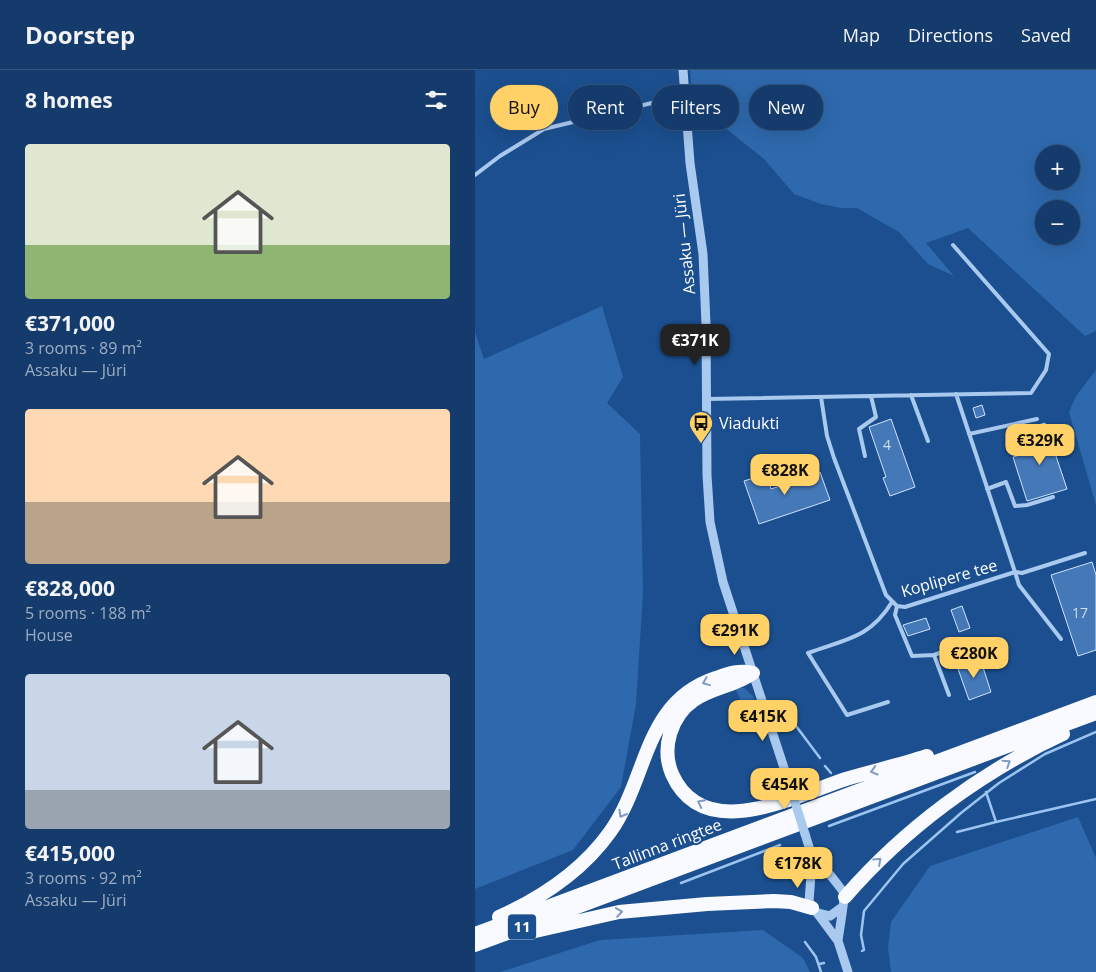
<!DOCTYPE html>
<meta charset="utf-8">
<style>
:root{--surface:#143b6b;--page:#1d4271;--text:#f1f3f6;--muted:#9dadc1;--line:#33557e;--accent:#ffd166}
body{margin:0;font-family:"Open Sans",sans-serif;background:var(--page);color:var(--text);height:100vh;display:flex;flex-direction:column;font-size:19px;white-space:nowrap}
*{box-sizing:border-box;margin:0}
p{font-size:16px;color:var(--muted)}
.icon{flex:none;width:28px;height:28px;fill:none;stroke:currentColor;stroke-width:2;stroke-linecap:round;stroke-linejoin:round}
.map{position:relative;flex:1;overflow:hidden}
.drawer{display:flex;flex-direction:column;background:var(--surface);width:475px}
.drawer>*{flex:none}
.banner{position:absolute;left:15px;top:15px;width:475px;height:45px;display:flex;gap:10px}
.controls{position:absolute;left:560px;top:75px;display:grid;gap:10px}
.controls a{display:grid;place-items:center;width:45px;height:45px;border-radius:50%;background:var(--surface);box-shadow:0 5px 20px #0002,0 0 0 1px var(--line);font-size:25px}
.price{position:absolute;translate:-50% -42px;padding:0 11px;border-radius:10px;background:var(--accent);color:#111;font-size:16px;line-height:32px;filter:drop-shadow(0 1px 2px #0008)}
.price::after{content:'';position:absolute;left:50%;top:30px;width:15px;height:11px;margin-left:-8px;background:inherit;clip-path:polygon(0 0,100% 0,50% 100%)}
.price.on{background:#222;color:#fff}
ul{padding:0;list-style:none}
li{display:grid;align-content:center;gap:10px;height:265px;padding:0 25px}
li span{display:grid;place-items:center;height:155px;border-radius:5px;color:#555}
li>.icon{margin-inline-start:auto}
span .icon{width:90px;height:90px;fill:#fffc;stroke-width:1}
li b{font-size:21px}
h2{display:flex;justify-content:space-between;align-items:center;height:60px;padding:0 25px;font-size:21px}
.tag{padding:0 18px;border-radius:22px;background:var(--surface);box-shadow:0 5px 20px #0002,0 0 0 1px var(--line);font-size:18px;line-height:45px}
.tag.on{background:var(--accent);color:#111}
header{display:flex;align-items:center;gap:30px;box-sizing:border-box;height:70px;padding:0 25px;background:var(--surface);border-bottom:1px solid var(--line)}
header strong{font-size:24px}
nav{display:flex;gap:28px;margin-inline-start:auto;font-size:18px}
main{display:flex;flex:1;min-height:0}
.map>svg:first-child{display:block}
</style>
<header>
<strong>Doorstep</strong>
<nav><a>Map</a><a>Directions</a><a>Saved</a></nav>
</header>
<main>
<section class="drawer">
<h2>8 homes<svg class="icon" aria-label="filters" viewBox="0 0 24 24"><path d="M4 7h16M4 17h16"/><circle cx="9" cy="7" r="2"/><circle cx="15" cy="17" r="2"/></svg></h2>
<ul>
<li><span style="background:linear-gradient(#dfe7d0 65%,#8fb573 0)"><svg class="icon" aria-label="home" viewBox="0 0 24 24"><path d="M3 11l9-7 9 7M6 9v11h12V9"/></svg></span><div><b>€371,000</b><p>3 rooms · 89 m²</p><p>Assaku — Jüri</p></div></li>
<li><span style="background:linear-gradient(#ffd9b3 60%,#b9a48a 0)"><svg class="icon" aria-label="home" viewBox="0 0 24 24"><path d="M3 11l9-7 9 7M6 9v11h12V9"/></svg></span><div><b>€828,000</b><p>5 rooms · 188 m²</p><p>House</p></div></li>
<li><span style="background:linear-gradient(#c9d6e8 75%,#9aa5b1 0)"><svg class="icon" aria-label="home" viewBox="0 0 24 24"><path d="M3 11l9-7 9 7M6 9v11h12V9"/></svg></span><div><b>€415,000</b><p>3 rooms · 92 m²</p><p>Assaku — Jüri</p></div></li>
</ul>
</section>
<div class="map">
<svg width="621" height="902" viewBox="0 0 621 902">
<rect width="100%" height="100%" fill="#1b4f8f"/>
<path fill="#2e69ad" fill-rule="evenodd" d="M215,0H621V261L610,266L493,158L451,173L479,206L453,194L424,162L382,138H366L346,134L319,124L289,89L223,36L217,24ZM569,84H596V111H569ZM569,139H596V166H569Z
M127,236L148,307L132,333L165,364L168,523L161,634L146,717L98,780L0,819V262L9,289Z
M621,300V435L594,342L601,326Z
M260,618H269L278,626L285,651L266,631Z
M603,747L621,788V902H416L413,877L416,852L455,796Z
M288,860L328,888L335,902H25L125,870Z"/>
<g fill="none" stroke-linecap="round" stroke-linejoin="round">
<path stroke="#9cc4f0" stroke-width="2.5" d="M318,652L345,688
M350,696L356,703
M511,722L521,752L621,729
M354,756L500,702
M482,762L521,752
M206,813L305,775
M330,872L341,887L346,902
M387,881L389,880L386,865L389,841L428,794L486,743L524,713L570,684L621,662
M344,894L349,893"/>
</g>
<path fill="#4478b7" stroke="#cfe3fa" d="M507,335L510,345L501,348L498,338Z
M416,349L440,417L415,426L408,408L411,407L394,357Z
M570,353L592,419L552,431L538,387L558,381L550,359Z
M345,402L355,430L284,454L269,411L291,404L296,419Z
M617,492L621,505V580L603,586L576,505Z
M487,536L495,558L484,562L476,540Z
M451,548L455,559L433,566L428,555Z
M505,588L516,622L494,630L482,596Z"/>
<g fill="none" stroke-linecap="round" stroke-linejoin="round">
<path stroke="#a9c9ee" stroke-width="4" d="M0,105L25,86L69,59L210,25
M436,325L453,371
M346,327L352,366L359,388L411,525L422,536L430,537L540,502L481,324
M232,329L556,323L571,300L574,284L478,175
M494,364L562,349
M390,386L384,359L401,347L396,326
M512,419L531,412L540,436L552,435L578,427
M422,536L420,545L437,586L459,585L474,625
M586,569L544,515L540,502L547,503L610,483
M459,585L492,573
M413,632L372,645L333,583C371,569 395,568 417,532"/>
<path stroke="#a9c9ee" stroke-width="9" d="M208,0L215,93L228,184L231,254L232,405L235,452L248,512L313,710
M330,764L335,780L336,805L334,832L363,871L373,902
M335,780C341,789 368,819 369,824C370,829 364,862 363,871
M342,843L355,846L366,838"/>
<path stroke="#f8faff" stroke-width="14" d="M278,603C260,616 238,617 219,630C196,646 186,678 197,704C229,776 321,725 371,709C398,701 425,695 452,686
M370,827C429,759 506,702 588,664
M24,847C66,828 108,800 135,762C174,707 168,632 241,608C255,603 264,600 278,603
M56,862L144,842L232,834L299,831L316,832L337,838
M0,864L621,632
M0,875L621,643"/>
<path stroke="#a9c9ee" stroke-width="9" d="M313,710L330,764"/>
</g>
<defs><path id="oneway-chevron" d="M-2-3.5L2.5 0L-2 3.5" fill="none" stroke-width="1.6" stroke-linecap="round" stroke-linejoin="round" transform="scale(1.25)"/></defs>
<g stroke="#7e9cc1">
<use href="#oneway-chevron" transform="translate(231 612) rotate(158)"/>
<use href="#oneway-chevron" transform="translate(532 693) rotate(-33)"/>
<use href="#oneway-chevron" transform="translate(399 701) rotate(164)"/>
<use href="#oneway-chevron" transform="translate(226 733) rotate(-153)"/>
<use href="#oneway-chevron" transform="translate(147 744) rotate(120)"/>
<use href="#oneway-chevron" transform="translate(403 791) rotate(-43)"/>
<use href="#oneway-chevron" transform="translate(144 842) rotate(-9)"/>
</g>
<defs>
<g id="bus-pin" transform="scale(1.25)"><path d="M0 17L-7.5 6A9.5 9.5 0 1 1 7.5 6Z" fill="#ffd166" stroke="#1b4f8f"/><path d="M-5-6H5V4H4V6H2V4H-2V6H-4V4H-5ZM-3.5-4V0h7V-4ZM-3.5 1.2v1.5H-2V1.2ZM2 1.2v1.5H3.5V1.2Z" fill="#111"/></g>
</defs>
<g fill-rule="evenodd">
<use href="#bus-pin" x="226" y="353"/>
</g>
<g text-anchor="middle" stroke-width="4" stroke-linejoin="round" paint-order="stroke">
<g font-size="14" fill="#d0dded">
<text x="412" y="380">4</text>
<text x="605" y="548">17</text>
</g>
<rect fill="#1b4f8f" stroke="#bbcadd" stroke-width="1" x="33" y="844.5" width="28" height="25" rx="4"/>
<g font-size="15" font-weight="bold" fill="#fff">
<text x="47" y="862">11</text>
</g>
<g font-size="16" fill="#fff" stroke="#1b4f8f">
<text transform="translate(209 174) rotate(-96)" y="6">Assaku — Jüri</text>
<text transform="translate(474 508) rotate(-16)" y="6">Koplipere tee</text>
<text transform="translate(192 774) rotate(-21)" y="6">Tallinna ringtee</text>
</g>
<g font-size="16" fill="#fff" stroke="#1b4f8f" text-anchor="start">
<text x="244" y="359">Viadukti</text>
</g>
</g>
</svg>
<div class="controls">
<a>+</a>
<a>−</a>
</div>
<b class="price on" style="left:220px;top:296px">€371K</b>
<b class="price" style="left:565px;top:396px">€329K</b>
<b class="price" style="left:310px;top:426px">€828K</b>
<b class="price" style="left:260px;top:586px">€291K</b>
<b class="price" style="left:499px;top:609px">€280K</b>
<b class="price" style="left:288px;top:672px">€415K</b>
<b class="price" style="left:310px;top:740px">€454K</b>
<b class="price" style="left:323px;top:819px">€178K</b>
<div class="banner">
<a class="tag on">Buy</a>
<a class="tag">Rent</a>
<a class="tag">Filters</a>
<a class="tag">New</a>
</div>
</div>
</main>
